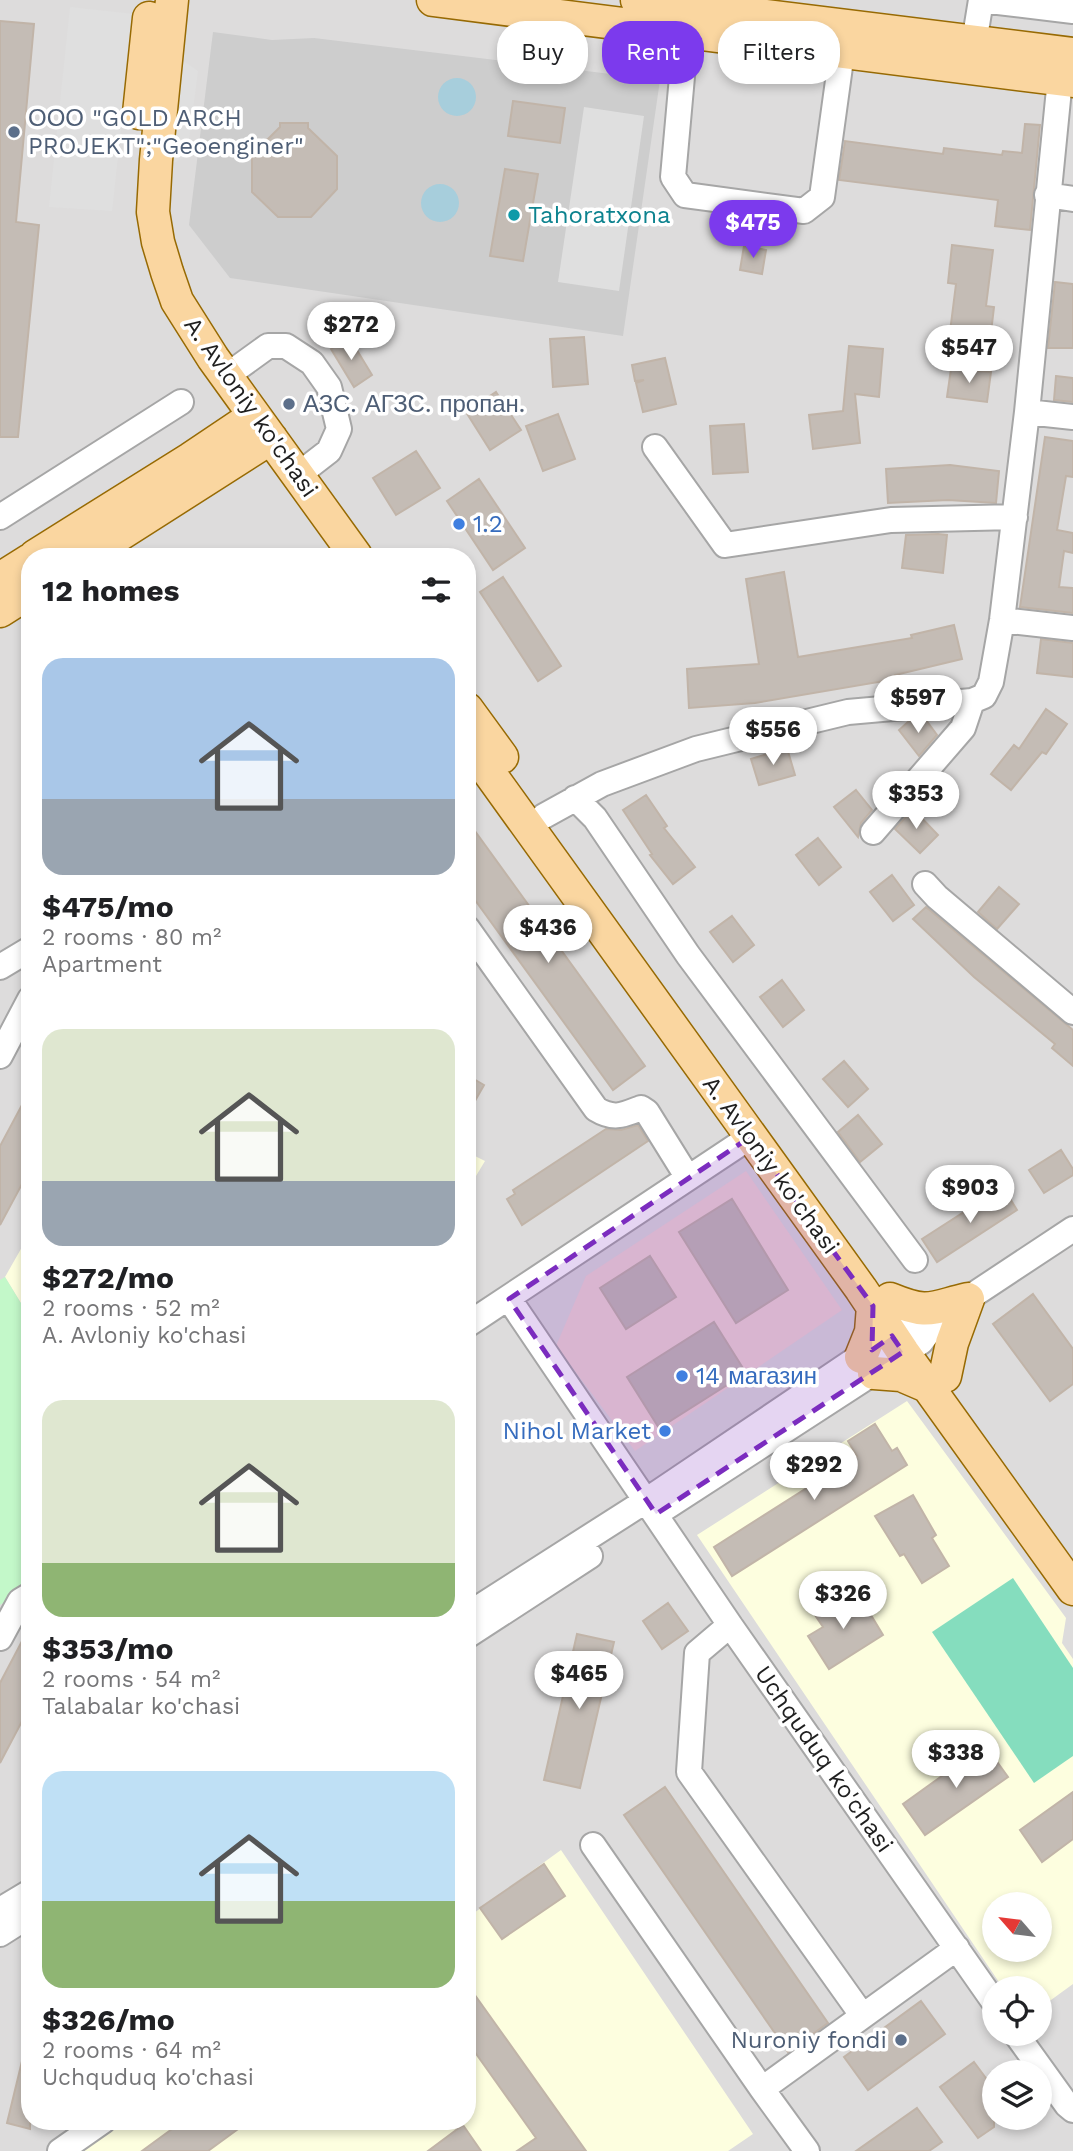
<!DOCTYPE html>
<meta charset="utf-8">
<style>
:root{--surface:#fff;--page:#f2f2f2;--text:#202124;--muted:#757577;--accent:#7c3aed}
body{margin:0;font-family:"Work Sans",sans-serif;background:var(--page);color:var(--text);height:100vh;display:flex;flex-direction:column;font-size:26px;white-space:nowrap}
*{box-sizing:border-box;margin:0}
p{font-size:23px;color:var(--muted)}
.icon{flex:none;width:38px;height:38px;fill:none;stroke:currentColor;stroke-width:2;stroke-linecap:round;stroke-linejoin:round}
.map{position:relative;flex:1;overflow:hidden}
.panel{position:absolute;left:21px;top:548px;width:455px;height:1582px;display:flex;flex-direction:column;background:var(--surface);border-radius:28px;box-shadow:0 4px 10px #0003}
.panel>*{flex:none}
.guide{position:absolute;left:497px;top:21px;width:471px;height:63px;display:flex;gap:14px}
.needle{width:46px;rotate:298deg}
.tools{position:absolute;left:982px;top:1892px;display:grid;gap:14px}
.tools a{display:grid;place-items:center;width:70px;height:70px;border-radius:50%;background:var(--surface);box-shadow:0 4px 10px #0003;font-size:35px}
.price{position:absolute;translate:-50% -60px;padding:0 16px;border-radius:24px;background:#fff;color:#222;font-size:23px;line-height:46px;filter:drop-shadow(0 2px 4px #0008)}
.price::after{content:'';position:absolute;left:50%;top:42px;width:21px;height:16px;margin-left:-10px;background:inherit;clip-path:polygon(0 0,100% 0,50% 100%)}
.price.current{background:var(--accent);color:#fff}
ul{padding:0;list-style:none}
li{display:grid;align-content:center;gap:14px;height:371px;padding:0 21px}
li span{display:grid;place-items:center;height:217px;border-radius:21px;color:#555}
li>.icon{margin-inline-start:auto}
span .icon{width:126px;height:126px;fill:#fffc;stroke-width:1}
li b{font-size:30px}
h2{display:flex;justify-content:space-between;align-items:center;height:84px;padding:0 21px;font-size:30px}
.pill{padding:0 24px;border-radius:28px;background:var(--surface);box-shadow:0 4px 10px #0003;font-size:24px;line-height:63px}
.pill.current{background:var(--accent);color:#fff}
.map>svg:first-child{display:block}
</style>
<div class="map">
<svg width="1073" height="2151" viewBox="0 0 1073 2151">
<rect width="100%" height="100%" fill="#efece5"/>
<path fill="#dddcdc" fill-rule="evenodd" d="M0,0H1073V2151H0ZM30,556H467V2121H30ZM994,1904H1040V1950H994ZM994,1988H1040V2034H994ZM994,2072H1040V2118H994Z"/>
<path fill="#f0d7d5" d="M746,1171L842,1310L635,1451L556,1346L586,1276Z"/>
<path fill="#fdfedf" fill-rule="evenodd" d="M467,1152L485,1161L467,1191Z
M30,1233V1318L5,1277Z
M907,1401L1066,1618L1062,1643L1073,1659V1984L1040,2008V1988H1003L697,1535ZM994,1904H1040V1950H994Z
M561,1850L753,2134L728,2151H83L125,2121H467V1918Z"/>
<path fill="#cdcdcd" d="M213,32L272,40L314,38L660,80L623,336L230,278L189,225Z"/>
<path fill="#c3f8c9" d="M5,1277L30,1318V1586L0,1605V1280Z"/>
<path fill="#85ddbe" d="M1013,1578L1073,1668V1756L1034,1783L932,1632Z"/>
<path fill="#dfdfdf" d="M70,7L134,14L112,211L49,207Z
M176,56L198,71L187,156L164,168Z
M584,107L644,116L619,291L558,282Z"/>
<path fill="#a7cedc" d="M438 97a19 19 0 1 1 38 0a19 19 0 1 1-38 0Z
M421 203a19 19 0 1 1 38 0a19 19 0 1 1-38 0Z"/>
<path fill="#c4bcb5" stroke="#c1b4a8" stroke-width="2" d="M0,21L34,24L16,222L39,225L18,437H0Z
M513,101L565,108L560,143L508,136Z
M280,123H308V128L337,156V189L311,217H278L252,192V155L280,127Z
M1025,124L1040,125L1030,230L995,226L998,200L839,180L845,141L943,154L944,148L1002,155L1003,151L1022,153Z
M505,169L538,174L523,261L490,256Z
M952,245L993,250L986,306L994,307L989,349L953,350L954,341L949,340L956,284L948,283Z
M744,246L766,250L762,274L740,270Z
M1055,282L1073,284V348H1048Z
M349,337L372,375L354,387L331,349Z
M584,337L588,384L553,387L550,339Z
M849,346L883,349L879,397L855,394L860,443L813,449L809,415L843,411Z
M665,358L676,404L643,412L636,383L644,380L635,381L632,365Z
M951,369L991,372L987,402L947,397Z
M1056,376L1073,378V402L1054,400Z
M496,392L521,430L490,450L466,412Z
M558,414L575,459L543,471L526,426Z
M744,424L748,472L713,474L710,426Z
M1045,437L1073,441V477L1066,476L1057,530L1073,533V553L1064,551L1059,587L1073,588V613L1020,607Z
M416,451L440,488L396,515L373,478Z
M950,465L999,471L996,503L948,500L888,503L886,469Z
M479,479L525,548L493,570L447,501Z
M938,534L947,535L943,573L902,568L906,535Z
M784,572L798,657L912,638L911,635L954,625L962,659L895,675L896,679L755,703L689,708L687,669L759,664L746,579Z
M503,577L561,666L538,681L480,592Z
M1041,639L1073,643V677L1037,673Z
M1046,709L1067,724L1046,754L1042,752L1011,790L991,774L1014,745L1019,749Z
M926,720L937,735L919,756L899,730L909,721Z
M787,748L795,775L759,785L751,759Z
M856,790L872,810L861,823L858,837L834,807Z
M646,795L667,826L664,828L695,867L673,884L650,855L652,854L623,810Z
M913,809L938,835L920,853L895,829Z
M467,820L645,1066L613,1090L467,889Z
M818,838L841,867L819,885L796,855Z
M892,875L914,905L893,921L870,892Z
M999,887L1019,904L997,929L978,912Z
M926,907L1073,1030V1066L1052,1048L1055,1044L974,977L913,919Z
M732,916L754,945L733,962L710,932Z
M782,980L804,1010L783,1027L760,997Z
M844,1061L868,1089L848,1107L823,1079Z
M467,1075L484,1085L467,1115Z
M30,1090V1169L0,1225V1146Z
M858,1115L882,1144L860,1162L838,1132Z
M638,1125L648,1141L522,1225L507,1199L515,1194L513,1190L606,1129L621,1130Z
M1061,1150L1073,1169V1175L1044,1193L1029,1170Z
M1003,1187L1017,1210L937,1262L922,1239Z
M732,1199L788,1290L736,1323L679,1232Z
M650,1256L676,1297L626,1329L600,1288Z
M1033,1294L1073,1349V1384L1050,1401L993,1324Z
M714,1322L746,1373L659,1428L627,1377Z
M875,1424L892,1451L897,1448L907,1465L732,1576L714,1547L857,1456L848,1441Z
M913,1495L936,1535L932,1538L949,1566L922,1583L904,1554L900,1556L875,1516Z
M840,1595L849,1611L863,1602L883,1635L829,1669L808,1636L823,1627L813,1612Z
M668,1603L688,1631L662,1649L643,1621Z
M30,1626V1706L0,1763V1683Z
M577,1634L614,1642L580,1788L544,1780Z
M985,1745L1008,1777L925,1835L903,1804Z
M665,1787L828,2023L788,2052L624,1815Z
M1073,1792V1839L1042,1862L1020,1830Z
M544,1864L565,1896L502,1939L480,1908Z
M467,1984L586,2151H517L536,2138L467,2041Z
M921,2001L945,2034L868,2090L844,2057Z
M24,2053L30,2054V2129L7,2123Z
M974,2062L994,2089V2127L978,2138L940,2087Z
M917,2108L942,2142L929,2151H856Z
M183,2121H249L208,2151H142Z
M463,2125L481,2151H428Z"/>
<g fill="none" stroke-linecap="round" stroke-linejoin="round">
<g stroke="#a6a6a6" stroke-width="28">
<path id="minor" d="M686,32L673,177L685,195L804,211L822,197L842,52
M974,43L981,0L1073,11
M1047,195L1073,199
M225,377L268,346H286L312,363L329,387L339,429L329,451L298,475
M1027,412L1073,417
M655,447L725,545L891,520L1015,517
M0,517L181,402
M1002,620L1073,628
M575,798L595,818L688,955L915,1260
M544,816L602,784L696,749L848,712L972,701L984,696L991,682L1002,620L1027,412L1060,79
M873,832L963,728L972,701
M925,884L937,897L1073,1012
M467,928L596,1109C614,1120 623,1115 641,1108L647,1112L688,1178
M0,967L30,949
M0,1056L30,999
M509,1299L730,1625L994,2002
M467,1325L750,1137
M659,1512L921,1342L940,1317
M467,1615L647,1500L908,1324L940,1317L1073,1229
M730,1625L697,1653L689,1772L862,2015
M467,1636L590,1556
M0,1638L20,1601L30,1595
M593,1845L762,2089
M0,1910L30,1892
M0,1934L30,1915
M1016,2034L1067,2105L1073,2110
M60,2151L103,2121
M807,2151L762,2089L957,1948"/>
</g>
<g stroke="#976a03" stroke-width="35">
<path id="major" d="M172,0L156,160L153,212L158,242L167,272L177,301L213,358L356,556
M433,0L1073,81
M637,0L1073,54
M139,113L149,18
M35,556L190,459L254,416
M86,556L271,438
M0,579L30,560
M0,611L30,592
M467,709L502,757
M467,742L861,1289L903,1352L1073,1589
M890,1299C929,1315 930,1308 968,1299L952,1343L945,1376
M861,1357L871,1332L873,1306
M874,1373L901,1375L929,1387"/>
</g>
<use href="#minor" stroke="#fff" stroke-width="24"/>
<use href="#major" stroke="#fad6a0" stroke-width="32"/>
</g>
<path fill="#7b2cbf" fill-opacity="0.2" stroke="#7b2cbf" stroke-width="5" stroke-dasharray="14 9" stroke-linejoin="round" d="M750,1137L873,1306L872,1350L892,1336L903,1352L656,1514L509,1299Z"/>
<g fill="#5c6f8a" stroke="#fff" stroke-width="2.5">
<circle cx="14" cy="132" r="7"/>
<circle cx="289" cy="404" r="7"/>
<circle cx="901" cy="2040" r="7"/>
</g>
<circle fill="#0f9aa8" stroke="#fff" stroke-width="2.5" cx="514" cy="215" r="7"/>
<g fill="#3f7fe0" stroke="#fff" stroke-width="2.5">
<circle cx="459" cy="524" r="7"/>
<circle cx="682" cy="1376" r="7"/>
<circle cx="665" cy="1431" r="7"/>
</g>
<g text-anchor="middle" stroke-width="7" stroke-linejoin="round" paint-order="stroke">
<g font-size="24" fill="#4e5e75" stroke="#fff" text-anchor="start">
<text x="28" y="126">ООО "GOLD ARCH<tspan x="28" dy="28">PROJEKT";"Geoenginer"</tspan></text>
<text x="303" y="412">АЗС. АГЗС. пропан.</text>
<text x="887" y="2048" text-anchor="end">Nuroniy fondi</text>
</g>
<g font-size="24" fill="#0d838f" stroke="#fff" text-anchor="start">
<text x="528" y="223">Tahoratxona</text>
</g>
<g font-size="24" fill="#1f1f1f" stroke="#fff">
<text transform="translate(251 407) rotate(55)" y="8">A. Avloniy ko'chasi</text>
<text transform="translate(771 1165) rotate(54)" y="8">A. Avloniy ko'chasi</text>
<text transform="translate(824 1759) rotate(55)" y="8">Uchquduq ko'chasi</text>
</g>
<g font-size="24" fill="#366cbe" stroke="#fff" text-anchor="start">
<text x="473" y="532">1.2</text>
<text x="696" y="1384">14 магазин</text>
<text x="651" y="1439" text-anchor="end">Nihol Market</text>
</g>
</g>
</svg>
<div class="tools">
<a><svg class="needle" viewBox="-14 -14 28 28"><path d="M0-13l5 13h-10z" fill="#e53935"/><path d="M0 13l5-13h-10z" fill="#757577"/></svg></a>
<a><svg class="icon" aria-label="locate" viewBox="0 0 24 24"><circle cx="12" cy="12" r="6"/><path d="M12 2v4M12 18v4M2 12h4M18 12h4"/></svg></a>
<a><svg class="icon" aria-label="layers" viewBox="0 0 24 24"><path d="M12 4l9 5-9 5-9-5zM3 14l9 5 9-5"/></svg></a>
</div>
<b class="price current" style="left:753px;top:260px">$475</b>
<b class="price" style="left:351px;top:362px">$272</b>
<b class="price" style="left:969px;top:385px">$547</b>
<b class="price" style="left:918px;top:735px">$597</b>
<b class="price" style="left:773px;top:767px">$556</b>
<b class="price" style="left:916px;top:831px">$353</b>
<b class="price" style="left:548px;top:965px">$436</b>
<b class="price" style="left:970px;top:1225px">$903</b>
<b class="price" style="left:814px;top:1502px">$292</b>
<b class="price" style="left:843px;top:1631px">$326</b>
<b class="price" style="left:579px;top:1711px">$465</b>
<b class="price" style="left:956px;top:1790px">$338</b>
<div class="guide">
<a class="pill">Buy</a>
<a class="pill current">Rent</a>
<a class="pill">Filters</a>
</div>
<section class="panel">
<h2>12 homes<svg class="icon" aria-label="filters" viewBox="0 0 24 24"><path d="M4 7h16M4 17h16"/><circle cx="9" cy="7" r="2"/><circle cx="15" cy="17" r="2"/></svg></h2>
<ul>
<li><span style="background:linear-gradient(#a9c7e8 65%,#9aa5b1 0)"><svg class="icon" aria-label="home" viewBox="0 0 24 24"><path d="M3 11l9-7 9 7M6 9v11h12V9"/></svg></span><div><b>$475/mo</b><p>2 rooms · 80 m²</p><p>Apartment</p></div></li>
<li><span style="background:linear-gradient(#dfe7d0 70%,#9aa5b1 0)"><svg class="icon" aria-label="home" viewBox="0 0 24 24"><path d="M3 11l9-7 9 7M6 9v11h12V9"/></svg></span><div><b>$272/mo</b><p>2 rooms · 52 m²</p><p>A. Avloniy ko'chasi</p></div></li>
<li><span style="background:linear-gradient(#dfe7d0 75%,#8fb573 0)"><svg class="icon" aria-label="home" viewBox="0 0 24 24"><path d="M3 11l9-7 9 7M6 9v11h12V9"/></svg></span><div><b>$353/mo</b><p>2 rooms · 54 m²</p><p>Talabalar ko'chasi</p></div></li>
<li><span style="background:linear-gradient(#bfe0f5 60%,#8fb573 0)"><svg class="icon" aria-label="home" viewBox="0 0 24 24"><path d="M3 11l9-7 9 7M6 9v11h12V9"/></svg></span><div><b>$326/mo</b><p>2 rooms · 64 m²</p><p>Uchquduq ko'chasi</p></div></li>
</ul>
</section>
</div>
